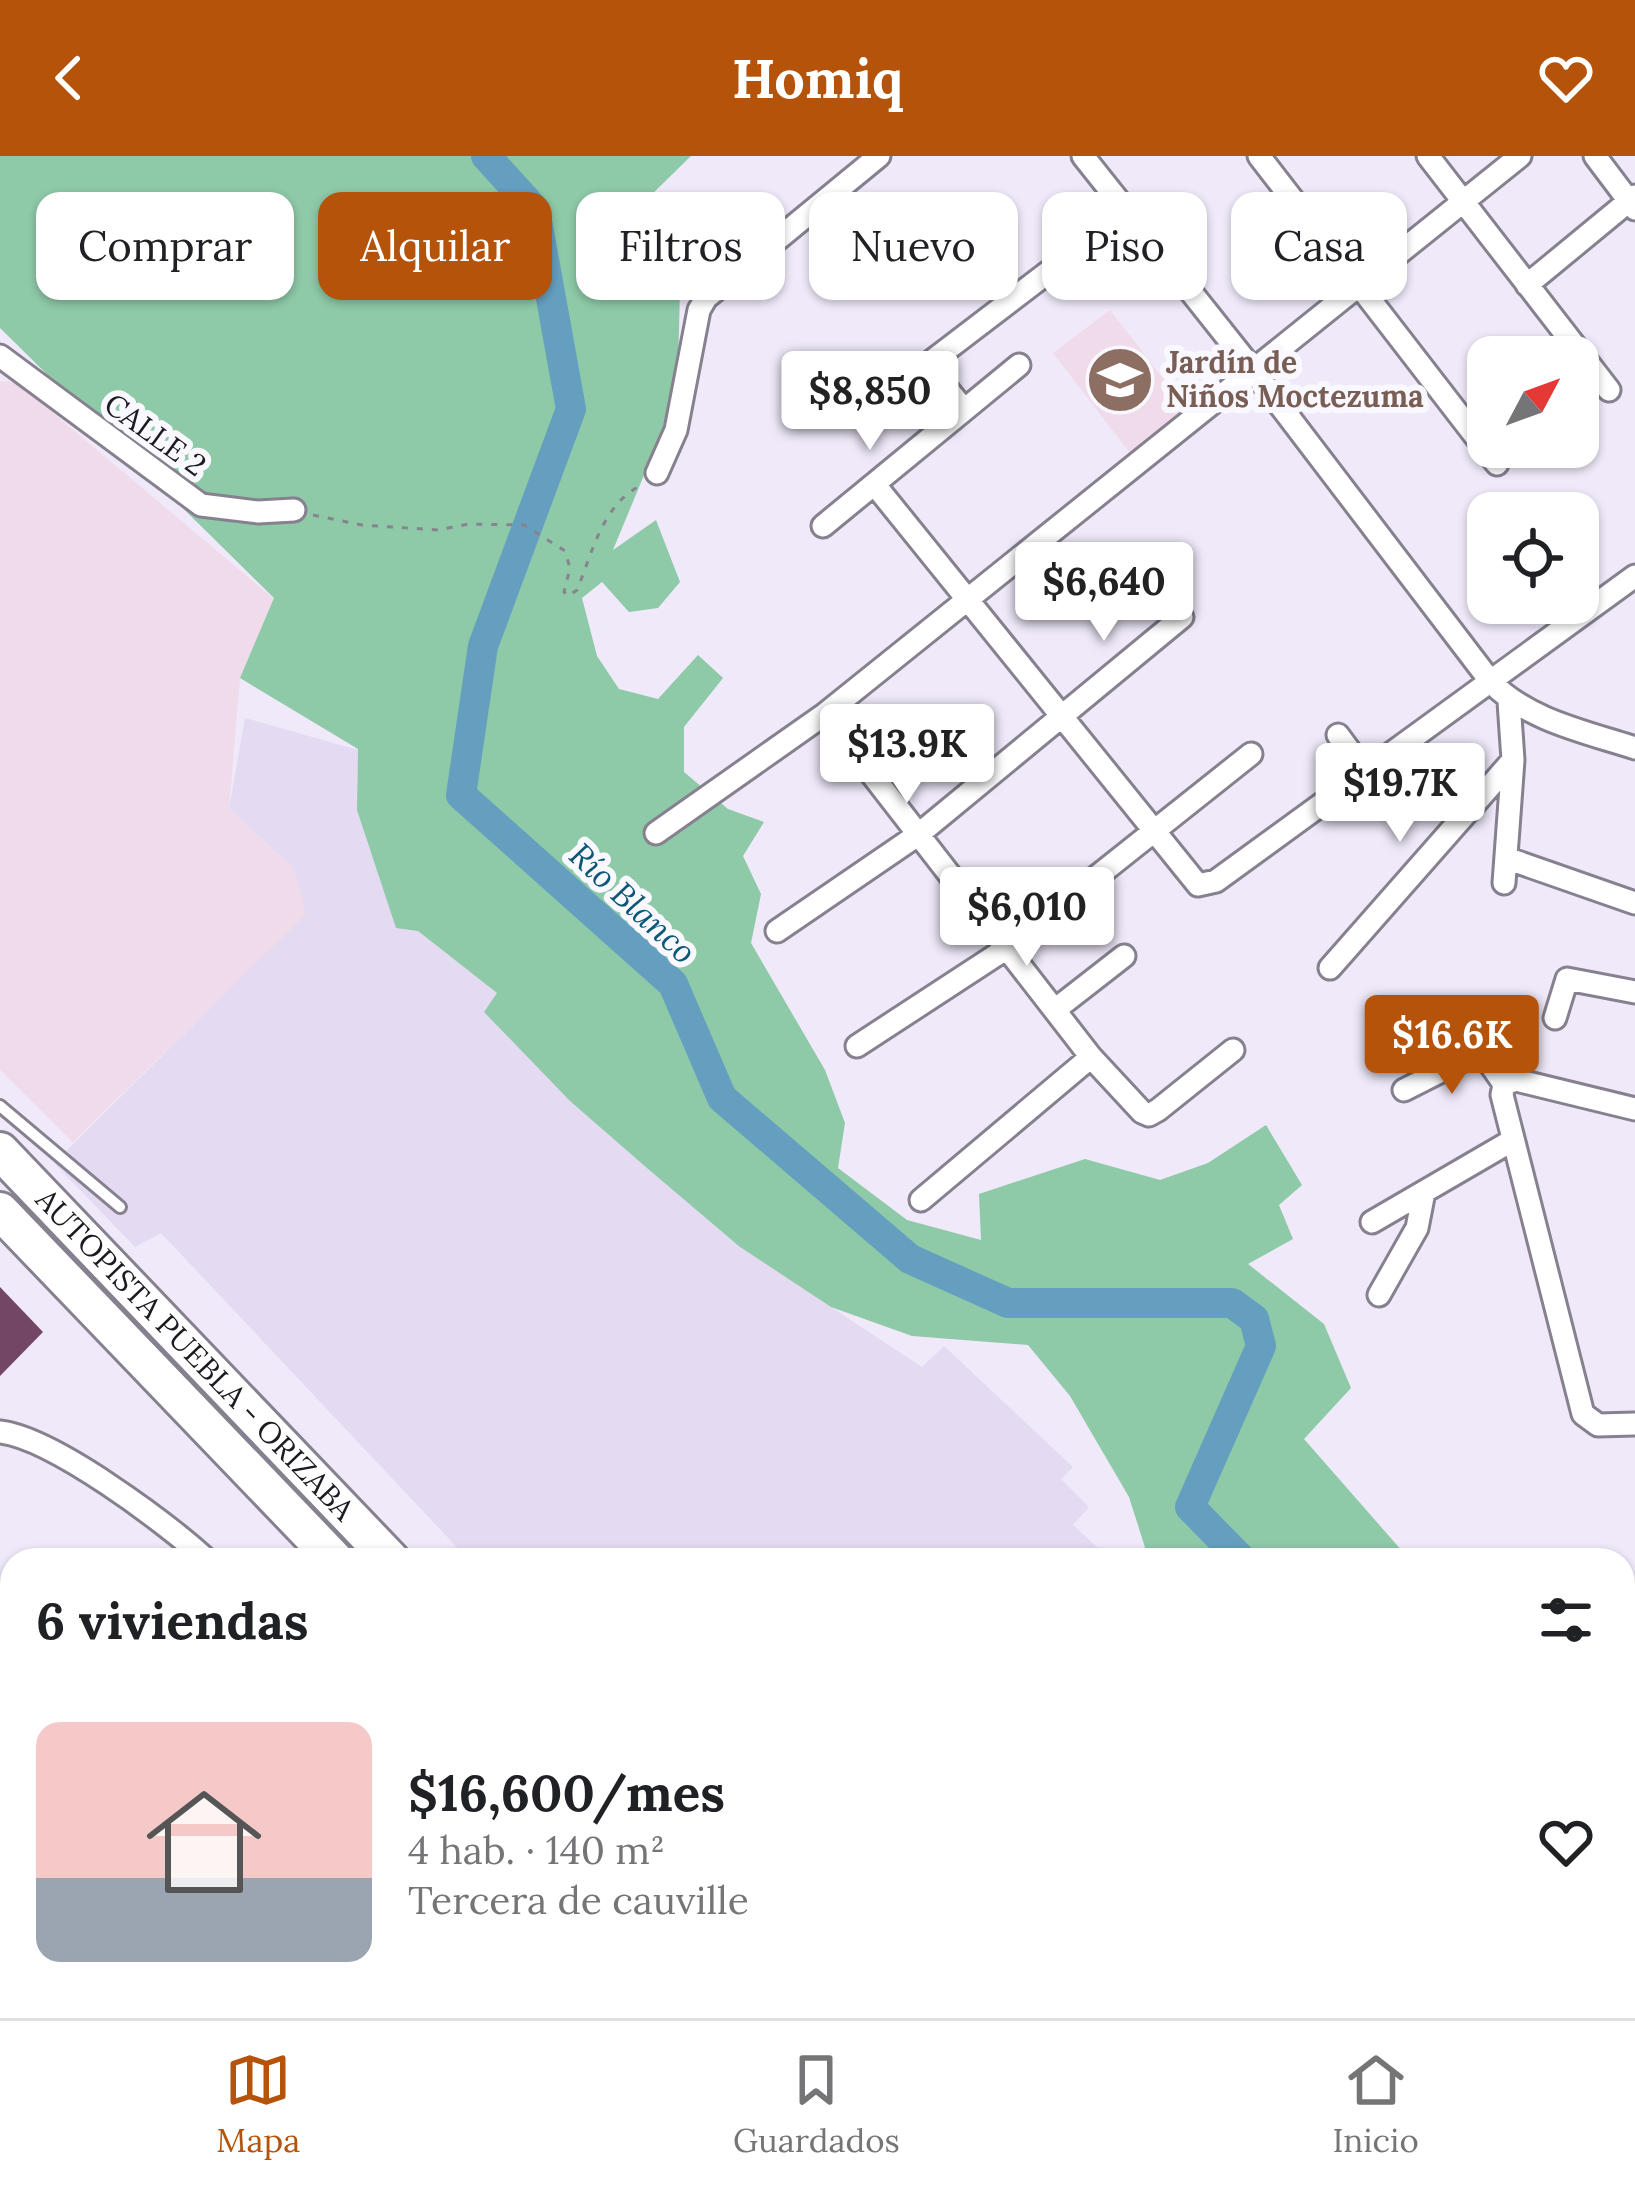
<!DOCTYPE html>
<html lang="es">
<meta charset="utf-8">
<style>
:root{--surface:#fff;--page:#f2f2f2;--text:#202124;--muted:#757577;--line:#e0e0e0;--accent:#b45309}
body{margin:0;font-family:Lora,serif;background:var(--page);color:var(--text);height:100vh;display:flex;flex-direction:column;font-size:45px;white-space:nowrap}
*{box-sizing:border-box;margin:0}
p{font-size:39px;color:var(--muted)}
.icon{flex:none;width:66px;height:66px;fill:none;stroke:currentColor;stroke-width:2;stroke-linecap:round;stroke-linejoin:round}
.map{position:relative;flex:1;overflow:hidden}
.panel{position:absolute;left:0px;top:1392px;width:1635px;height:471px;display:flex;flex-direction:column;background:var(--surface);border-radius:36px 36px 0 0;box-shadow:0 3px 9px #0004}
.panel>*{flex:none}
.hud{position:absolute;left:36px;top:36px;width:1563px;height:108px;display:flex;gap:24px}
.needle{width:78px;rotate:49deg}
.tools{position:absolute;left:1467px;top:180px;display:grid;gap:24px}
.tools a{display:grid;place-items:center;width:132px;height:132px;border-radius:24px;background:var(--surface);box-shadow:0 3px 9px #0004;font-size:60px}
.price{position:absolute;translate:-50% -102px;padding:0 27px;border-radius:12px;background:#fff;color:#222;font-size:39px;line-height:78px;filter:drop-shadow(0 3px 6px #0008)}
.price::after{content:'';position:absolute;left:50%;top:72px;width:36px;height:27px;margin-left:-18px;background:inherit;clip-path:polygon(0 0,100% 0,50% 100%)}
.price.selected{background:var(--accent);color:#fff}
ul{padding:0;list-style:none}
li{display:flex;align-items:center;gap:36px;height:300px;padding:0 36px}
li+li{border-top:3px solid var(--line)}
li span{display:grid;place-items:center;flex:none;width:336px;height:240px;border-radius:24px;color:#555}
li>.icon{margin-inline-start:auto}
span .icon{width:144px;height:144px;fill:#fffc;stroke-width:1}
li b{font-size:51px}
h2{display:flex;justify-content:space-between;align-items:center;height:144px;padding:0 36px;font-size:51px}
.pill{padding:0 42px;border-radius:24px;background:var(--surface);box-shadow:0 3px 9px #0004;font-size:42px;line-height:108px}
.pill.selected{background:var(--accent);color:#fff}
header{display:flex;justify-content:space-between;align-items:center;height:156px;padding:0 36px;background:var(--accent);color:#fff;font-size:54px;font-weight:700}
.menu{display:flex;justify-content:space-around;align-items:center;height:168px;border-top:3px solid var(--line);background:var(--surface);font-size:33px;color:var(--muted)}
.menu a{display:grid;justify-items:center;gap:6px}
.menu .selected{color:var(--accent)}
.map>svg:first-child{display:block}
</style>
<header><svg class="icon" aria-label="back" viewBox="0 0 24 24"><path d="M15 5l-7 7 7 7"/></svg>Homiq<svg class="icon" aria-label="heart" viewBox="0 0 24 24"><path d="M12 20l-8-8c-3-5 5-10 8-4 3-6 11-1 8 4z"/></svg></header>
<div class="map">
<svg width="1635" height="1862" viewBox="0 0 1635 1862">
<rect width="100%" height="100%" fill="#efe9f9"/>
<path fill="#e4dbf3" d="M245,562L358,594L357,654L418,775L497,837L740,1091L922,1211L944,1190L1073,1311L1061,1323L1089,1351L1073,1369L1098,1392L1091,1399L1095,1404H469L161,1077L135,1091L54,1007L305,758L294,713L229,653Z
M39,1851H654L665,1862H35Z
M897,1851H1149L1151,1862H907Z"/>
<path fill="#f0dbea" d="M1110,154L1186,252L1130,297L1053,197Z
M9,225L20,229L274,443L240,522L229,653L294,713L306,758L73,986L0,914V226Z"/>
<path fill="#8ec9a8" d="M0,0H691L645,45L680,134L678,214L661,278L613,394L656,364L680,426L658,452L629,456L602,426L582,442L597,500L619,533L658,543L698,499L723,522L684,571V616L728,653L764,666L743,700L761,738L751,787L825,914L845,967L838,1012L907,1064L981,1084L979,1038L1085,1003L1160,1024L1208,1007L1266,969L1302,1029L1279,1049L1293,1083L1248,1108L1324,1168L1351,1232L1304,1283L1410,1404H1149L1129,1341L1070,1240L1028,1189L912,1180L831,1151L740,1091L647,1012L570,945L484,856L497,837L418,775L396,772L357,654L358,593L240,522L274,442L0,172Z
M1623,1493L1635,1507V1862H1499L1490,1851H1623Z"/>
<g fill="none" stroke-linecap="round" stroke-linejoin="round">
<path stroke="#659fbf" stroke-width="30" d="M486,0L535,54L571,253L483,490L461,639L673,828L722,942L910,1103L1008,1147H1232L1254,1163L1261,1190L1190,1351L1242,1404
M1623,1648L1635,1666"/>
</g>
<path fill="#744665" d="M0,1131L43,1176L0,1220Z"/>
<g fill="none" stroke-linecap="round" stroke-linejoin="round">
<g stroke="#86808f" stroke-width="16">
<path id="service" d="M0,950L120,1051"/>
</g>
<g stroke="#86808f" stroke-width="27">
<path id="minor" d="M1083,0L1253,214L1491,526C1527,564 1586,576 1635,592
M1259,0L1497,308
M1428,0L1609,234
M1595,0L1635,53
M1527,129L1635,40
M0,200L201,349L258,356L294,354
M927,208L957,245L960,256
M869,253L1127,56
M657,317L676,274L699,154L706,142L879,0
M875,329L1198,729L1216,725L1635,420
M823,370L1019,209
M825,558L1091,901L1142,956L1149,959L1158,954L1233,894
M1338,579L1366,617
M656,677L825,558L1520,0
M1506,702L1635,747
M1504,727L1513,604L1509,546
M777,775L919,678L1182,461
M1330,812L1513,604
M1056,853L1124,800
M1555,862L1567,823L1635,836
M857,890L1007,792L1251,598
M1504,928L1502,939L1583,1258L1598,1269L1635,1268
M1504,928L1516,924L1635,953
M1404,934L1481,895L1504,928
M921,1044L1091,901
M1372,1066L1513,984
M1379,1139L1417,1072L1424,1036
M0,1276C53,1282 166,1367 207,1404
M701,1851L712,1862
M1246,1851L1248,1862
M1288,1851L1289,1862
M216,1862L226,1851
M1331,1862L1342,1851"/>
</g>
<g stroke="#86808f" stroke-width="42">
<g id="motorway">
<path id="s1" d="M0,995L391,1404"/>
<path d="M0,1055L335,1404"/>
<path d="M762,1851L772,1862"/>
<path d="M818,1851L829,1862"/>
</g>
</g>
<path stroke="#88848f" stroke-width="3" stroke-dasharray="6 9" stroke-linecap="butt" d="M313,359L362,369L438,374L469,368L524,369L565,395L570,412L564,436L568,440L577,434C593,395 603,346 644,328"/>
<use href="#service" stroke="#fff" stroke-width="10"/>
<use href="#minor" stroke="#fff" stroke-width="21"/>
<use href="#motorway" stroke="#fff" stroke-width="36"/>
</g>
<defs>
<g id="school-disc" transform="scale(3.45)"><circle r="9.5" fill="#8d6e63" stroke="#faf8ff"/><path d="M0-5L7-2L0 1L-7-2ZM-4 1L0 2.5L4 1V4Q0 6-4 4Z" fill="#fff"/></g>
</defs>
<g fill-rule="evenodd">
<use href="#school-disc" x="1120" y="224"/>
</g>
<g text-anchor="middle" stroke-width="12" stroke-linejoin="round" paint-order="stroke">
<g font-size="30" font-weight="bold" fill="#785e54" stroke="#faf8ff" text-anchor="start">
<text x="1166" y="217">Jardín de<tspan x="1166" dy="34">Niños Moctezuma</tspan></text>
</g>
<g font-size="30" fill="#1c1a20" stroke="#faf8ff">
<text transform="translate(155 279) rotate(36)" y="10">CALLE 2</text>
<text dy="10" stroke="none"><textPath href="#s1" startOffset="282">AUTOPISTA PUEBLA - ORIZABA</textPath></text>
</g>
<g font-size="33" font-style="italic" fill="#0b5777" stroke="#faf8ff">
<text transform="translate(633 747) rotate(43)" y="12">Río Blanco</text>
</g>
</g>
</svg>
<div class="tools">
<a><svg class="needle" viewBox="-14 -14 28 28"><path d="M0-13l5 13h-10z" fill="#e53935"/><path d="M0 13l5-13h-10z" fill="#757577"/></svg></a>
<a><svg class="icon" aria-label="locate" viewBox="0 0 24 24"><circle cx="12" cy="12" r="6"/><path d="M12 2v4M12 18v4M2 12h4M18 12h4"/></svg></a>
</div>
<b class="price" style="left:870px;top:297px">$8,850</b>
<b class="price" style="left:1104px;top:488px">$6,640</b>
<b class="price" style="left:907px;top:650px">$13.9K</b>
<b class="price" style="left:1400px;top:689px">$19.7K</b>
<b class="price" style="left:1027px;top:813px">$6,010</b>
<b class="price selected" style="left:1452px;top:941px">$16.6K</b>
<div class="hud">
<a class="pill">Comprar</a>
<a class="pill selected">Alquilar</a>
<a class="pill">Filtros</a>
<a class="pill">Nuevo</a>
<a class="pill">Piso</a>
<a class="pill">Casa</a>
</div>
<section class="panel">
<h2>6 viviendas<svg class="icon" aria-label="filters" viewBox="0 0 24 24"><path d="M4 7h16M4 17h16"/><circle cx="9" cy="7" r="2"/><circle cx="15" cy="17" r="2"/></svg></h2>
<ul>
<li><span style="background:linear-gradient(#f6c9c9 65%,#9aa5b1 0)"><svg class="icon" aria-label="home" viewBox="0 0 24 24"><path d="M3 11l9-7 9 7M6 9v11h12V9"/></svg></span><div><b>$16,600/mes</b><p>4 hab. · 140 m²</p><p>Tercera de cauville</p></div><svg class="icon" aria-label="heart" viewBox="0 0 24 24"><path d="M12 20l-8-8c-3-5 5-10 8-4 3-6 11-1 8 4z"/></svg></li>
</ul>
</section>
</div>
<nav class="menu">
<a class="selected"><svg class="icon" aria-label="map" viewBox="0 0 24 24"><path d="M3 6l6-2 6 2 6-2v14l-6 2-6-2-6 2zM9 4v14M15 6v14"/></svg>Mapa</a>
<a><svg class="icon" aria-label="saved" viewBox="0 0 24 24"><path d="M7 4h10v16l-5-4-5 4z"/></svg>Guardados</a>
<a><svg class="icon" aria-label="home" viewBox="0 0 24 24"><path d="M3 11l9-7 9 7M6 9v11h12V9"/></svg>Inicio</a>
</nav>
